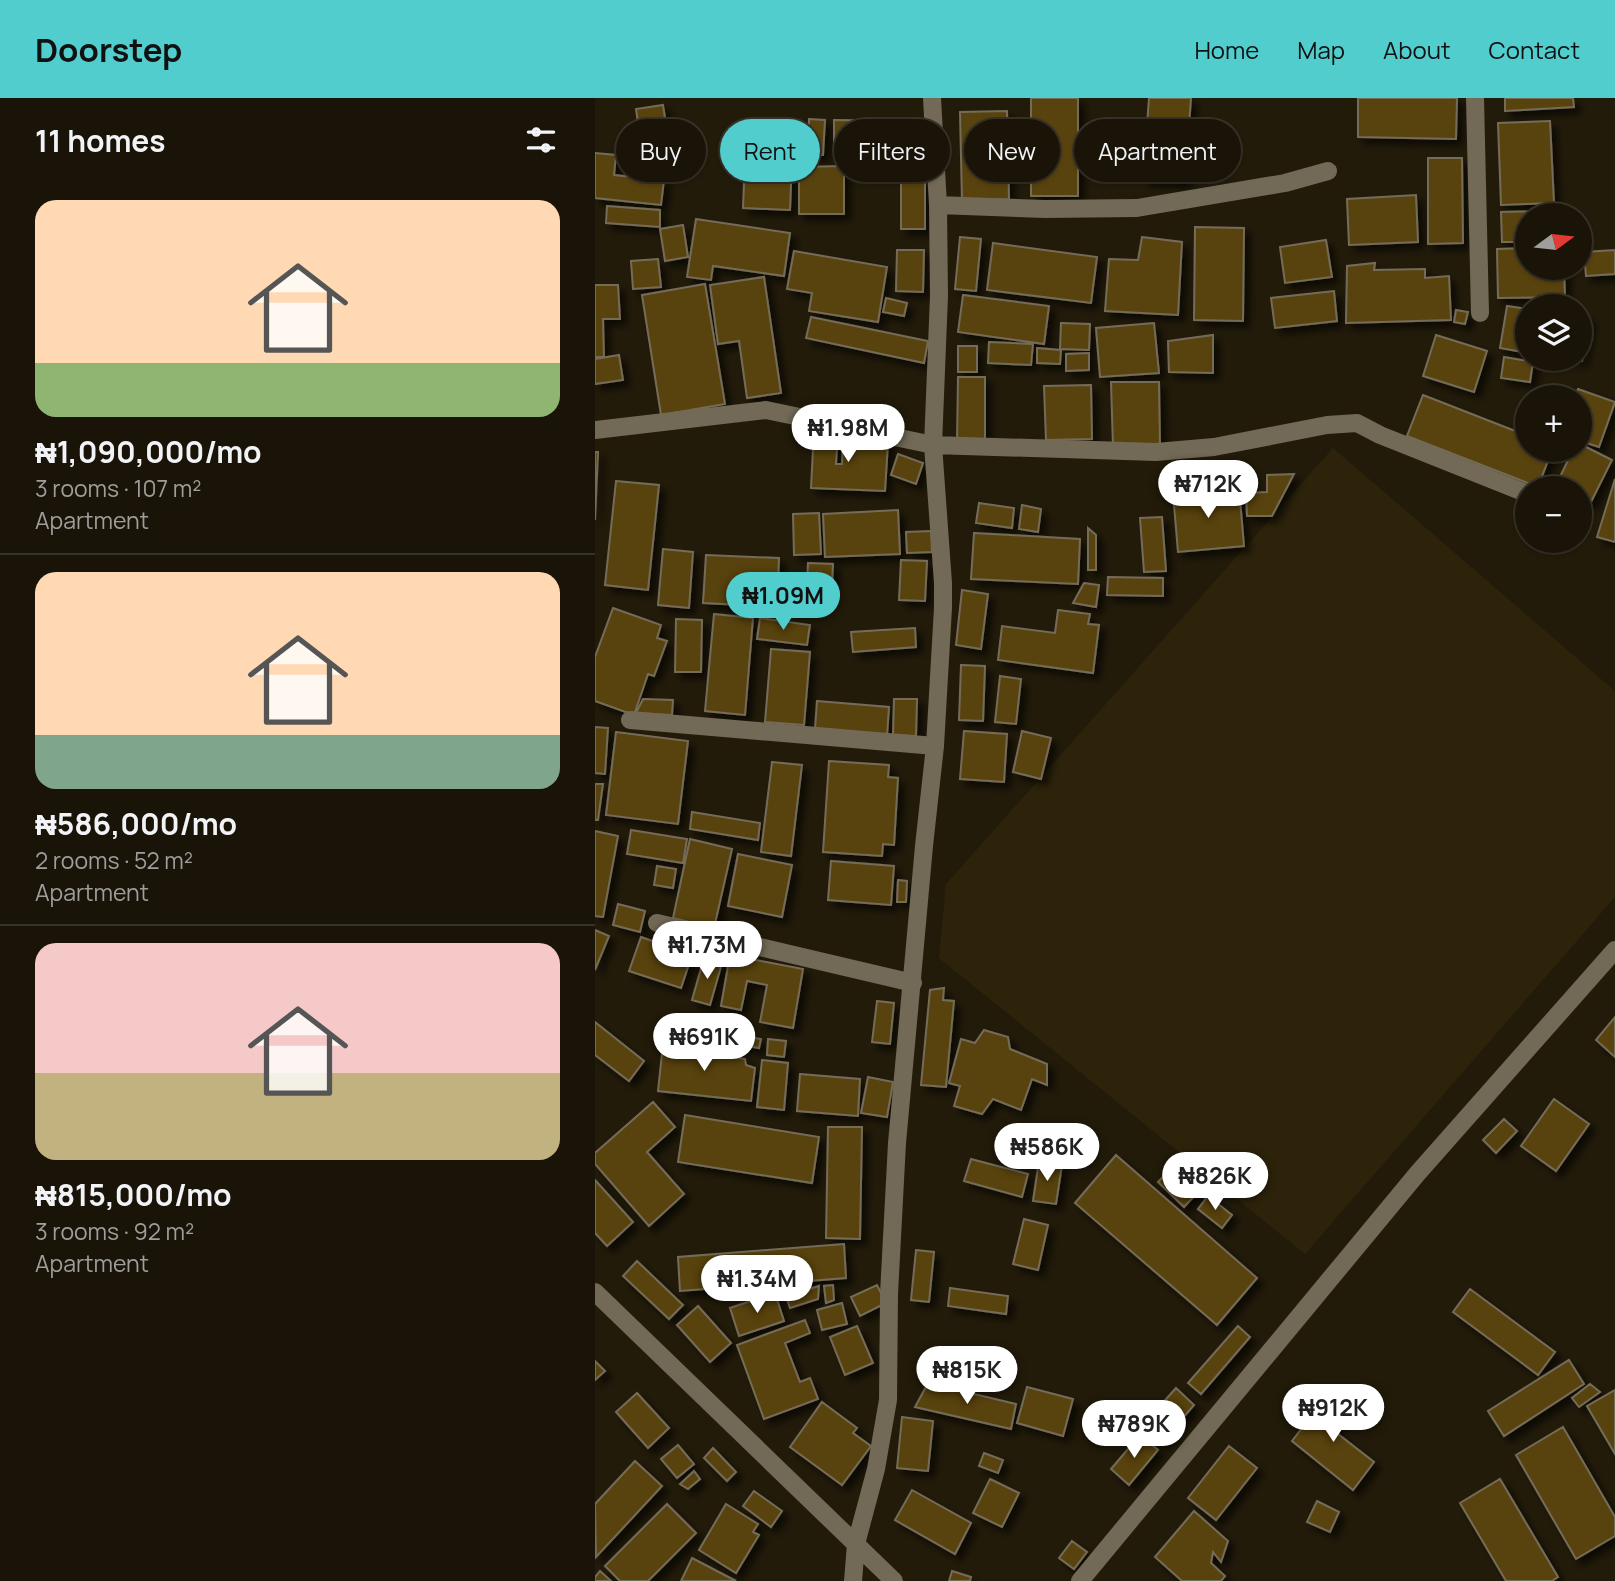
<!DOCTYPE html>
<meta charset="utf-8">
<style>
:root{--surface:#1a1408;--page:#231d12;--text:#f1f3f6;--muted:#9f9e9c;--line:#383329;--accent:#52cdcd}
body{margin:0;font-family:Manrope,sans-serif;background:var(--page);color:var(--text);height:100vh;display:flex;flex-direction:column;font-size:26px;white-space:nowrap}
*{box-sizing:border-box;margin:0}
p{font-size:23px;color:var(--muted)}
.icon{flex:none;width:38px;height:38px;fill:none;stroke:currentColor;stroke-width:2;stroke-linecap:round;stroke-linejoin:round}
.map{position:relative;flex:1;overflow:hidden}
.sheet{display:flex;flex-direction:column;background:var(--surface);width:595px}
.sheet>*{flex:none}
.top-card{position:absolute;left:21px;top:21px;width:665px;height:63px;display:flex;gap:14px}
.needle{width:46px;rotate:75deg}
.fabs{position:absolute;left:920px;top:105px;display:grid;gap:14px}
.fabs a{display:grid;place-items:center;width:77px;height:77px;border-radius:50%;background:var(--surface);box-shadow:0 2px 5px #0004,0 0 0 2px var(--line);font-size:35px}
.price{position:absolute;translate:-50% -60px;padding:0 16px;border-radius:24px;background:#fff;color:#222;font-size:23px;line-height:46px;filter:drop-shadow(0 2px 4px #0008)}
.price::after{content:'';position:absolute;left:50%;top:42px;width:21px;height:16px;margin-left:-10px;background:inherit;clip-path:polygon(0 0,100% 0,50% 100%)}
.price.current{background:var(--accent);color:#111}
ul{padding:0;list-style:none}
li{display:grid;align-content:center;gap:14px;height:371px;padding:0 35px}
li+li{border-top:2px solid var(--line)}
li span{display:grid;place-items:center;height:217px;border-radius:21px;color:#555}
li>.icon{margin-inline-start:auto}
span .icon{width:126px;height:126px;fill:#fffc;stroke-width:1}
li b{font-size:30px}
h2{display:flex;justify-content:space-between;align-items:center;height:84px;padding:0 35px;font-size:30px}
.tag{padding:0 24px;border-radius:32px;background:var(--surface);box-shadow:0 2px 5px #0004,0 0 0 2px var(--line);font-size:24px;line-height:63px}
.tag.current{background:var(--accent);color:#111}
header{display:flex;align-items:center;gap:42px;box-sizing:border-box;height:98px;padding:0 35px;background:var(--accent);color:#111}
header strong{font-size:33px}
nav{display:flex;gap:38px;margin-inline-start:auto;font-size:24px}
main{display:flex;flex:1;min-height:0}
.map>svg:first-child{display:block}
</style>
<header>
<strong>Doorstep</strong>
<nav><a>Home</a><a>Map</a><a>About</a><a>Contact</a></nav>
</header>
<main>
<section class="sheet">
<h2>11 homes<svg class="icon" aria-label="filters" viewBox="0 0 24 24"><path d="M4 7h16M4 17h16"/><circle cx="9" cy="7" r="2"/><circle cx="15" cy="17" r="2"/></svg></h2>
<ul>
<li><span style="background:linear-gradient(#ffd9b3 75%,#8fb573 0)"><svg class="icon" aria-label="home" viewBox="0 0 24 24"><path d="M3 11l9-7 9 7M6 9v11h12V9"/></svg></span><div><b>₦1,090,000/mo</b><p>3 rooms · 107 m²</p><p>Apartment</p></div></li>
<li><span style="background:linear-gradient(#ffd9b3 75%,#7fa58c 0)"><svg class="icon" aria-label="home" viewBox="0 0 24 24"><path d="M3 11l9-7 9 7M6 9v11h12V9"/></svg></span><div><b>₦586,000/mo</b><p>2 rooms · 52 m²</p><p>Apartment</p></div></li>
<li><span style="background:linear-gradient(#f6c9c9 60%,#c2b280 0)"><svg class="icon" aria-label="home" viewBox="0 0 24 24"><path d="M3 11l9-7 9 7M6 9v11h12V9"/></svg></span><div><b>₦815,000/mo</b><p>3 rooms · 92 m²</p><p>Apartment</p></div></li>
</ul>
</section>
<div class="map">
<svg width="1020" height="1483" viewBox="0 0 1020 1483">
<defs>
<filter id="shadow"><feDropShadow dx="6" dy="6" stdDeviation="3.5" flood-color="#0009"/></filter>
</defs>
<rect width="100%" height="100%" fill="#221b0a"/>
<path fill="#2d230b" d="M738,350L1020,593V799L710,1156L344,860L351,786Z"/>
<path fill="#58420e" stroke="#756c59" stroke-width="2" filter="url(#shadow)" d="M436,0H483V98H436Z
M554,0H596L590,84L548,81Z
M763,0H862L861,41L763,39Z
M910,0H978L979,9L910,13Z
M68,7L75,52L47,55L41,11Z
M412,13L414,101L367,103L365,14Z
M214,21L230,22L228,57L213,56Z
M239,22L327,23V49L239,48Z
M955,23L959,105L906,107L903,25Z
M0,55L21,57L19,77L69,82L66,107L0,100Z
M150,59L197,61L195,112L148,110Z
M833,60H867L868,145L833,146Z
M249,68V116H204V69Z
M306,84H330V131H306Z
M821,97L823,144L754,147L752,101Z
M12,108L65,112V129L11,125Z
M954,113V117H933V144H907L906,114Z
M101,121L195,135L189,178L118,168L116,182L92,179Z
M88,127L93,159L70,163L65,131Z
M600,129L649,130L648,223L599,222Z
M365,139L386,141L381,193L360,191Z
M547,139L587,144L583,217L510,213L514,161L543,162Z
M731,142L737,179L690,185L685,149Z
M398,145L502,159L496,205L392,192Z
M933,150V170H969L970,199L903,200L902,151Z
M302,152H329L328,194L301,193Z
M1020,152V176L991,178L989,154Z
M199,153L292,169L283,224L214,213L217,195L192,191Z
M63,161L66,189L38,191L36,163Z
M780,165L779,172L830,171V180L854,178L856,222L751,225L752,168Z
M169,179L186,295L152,300L144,243L123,246L115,187Z
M110,186L130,306L66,317L47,197Z
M0,187H23L25,221H8L9,259H0Z
M739,193L742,223L680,230L676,200Z
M368,197L454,208L449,246L363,234Z
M291,200L312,205L309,218L288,214Z
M912,208L933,211V255L905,250Z
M861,212L873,214L870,226L859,224Z
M216,219L333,243L329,265L211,240Z
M985,219L994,220L987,263L972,261H985Z
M466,225L495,226L494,252L465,251Z
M559,225L564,275L505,279L501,230Z
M618,237V275L574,274L573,243Z
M841,237L892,253L879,294L828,278Z
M394,244L438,246L436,267L393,265Z
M363,248H382V274H363Z
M442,250L466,252L465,266L442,265Z
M494,255V272L471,273V256Z
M24,257L28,282L0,286V261Z
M909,259L938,264L935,284L906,280Z
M363,279H390V344H362Z
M516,284H564L565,348L518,349Z
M496,287L497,341L451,342L449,288Z
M983,291L1020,304L1004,349L985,343V299H980Z
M828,297L933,338V352H957L943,389L812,338Z
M219,332H243L241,366H247L248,343L293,345L290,393L216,390Z
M985,346L1017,362L995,406L985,401V390L960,389L978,352H985Z
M0,354H3L0,422Z
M303,356L328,365L321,386L296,377Z
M699,376L677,418H652L651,395L672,394V377Z
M1020,381V444L1002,439Z
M21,383L64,387L53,492L10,487Z
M644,390L649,448L583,454L578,395Z
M384,405L419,410L417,430L381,425Z
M427,407L446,411L443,434L424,431Z
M303,412L305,456L230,459L228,416Z
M224,415L226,456L199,457L198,416Z
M567,419L571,473L549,474L545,420Z
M493,430L501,437V472H493Z
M336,433L337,454L312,455L311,434Z
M379,435L485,441L483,486L376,481Z
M68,451L98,454L94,510L63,507Z
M111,457L184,460L182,509L108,505Z
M306,462L332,463L330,503L304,502Z
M213,465L238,466L237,486L212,485Z
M513,479L568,480V498L512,497Z
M489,485L504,487L501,509L478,505Z
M367,492L393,496L386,551L361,547Z
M18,510L66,527L62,540L72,543L59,578L53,576L39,617L0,603V559Z
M463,512L495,516L493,526L504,527L498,575L403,562L407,528L460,535Z
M119,516L158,520L150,617L110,613Z
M165,520L215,527L212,547L162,541Z
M81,521L107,522L106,574H80Z
M320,530L321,549L258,554L256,534Z
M176,551L215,554L209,627L170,624Z
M366,567L390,568L388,623L364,622Z
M405,578L426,581L421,626L400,624Z
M48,601L78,602L77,617L41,615Z
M299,601H322L321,638L298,637Z
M222,603L294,609L292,638L220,631Z
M0,629L13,630L10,676L0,675Z
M369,633L412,636L409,684L365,681Z
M427,633L456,640L446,681L418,674Z
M21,634L93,643L83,726L11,717Z
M234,663L294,667L293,679L303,680L299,747L288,746L287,758L228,754Z
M177,664L207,667L196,758L166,754Z
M0,686H8L3,722H0Z
M97,714L165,725L163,742L95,731Z
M36,732L92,741L88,765L32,756Z
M0,733L23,738L8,819L0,818Z
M95,741L137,751L119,830L78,820Z
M143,756L197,767L187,819L133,808Z
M236,763L299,768L296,807L233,802Z
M62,768L81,771L78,790L59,787Z
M303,782L312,783L311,804H302Z
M23,806L50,813L45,834L18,827Z
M0,832L14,838L0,872Z
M46,839L97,857L86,890L34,873Z
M135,857L208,871L198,930L165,924L172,887L152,883L146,912L126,908Z
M109,860L127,865L115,907L97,902Z
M349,890L348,902L359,903L351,989L326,987L335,892Z
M282,903L299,905L295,946L277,944Z
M1020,919V959L1001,942Z
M0,924L49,963L34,983L0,957Z
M389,932L413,939L415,951L452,966V987L437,981L426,1012L398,1001L387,1016L359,1008L365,988L354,985L366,941L380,945Z
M141,937L166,941L164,950L140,946Z
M173,941L191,943L189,959L172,957Z
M86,942L104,950L126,951L128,957L150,961L151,967L160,970L156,1003L63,993L68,946Z
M167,962L193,965L189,1012L162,1009Z
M205,976L265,981L263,1018L202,1013Z
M273,979L298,984L292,1019L266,1015Z
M959,1001L994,1026L961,1073L926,1048Z
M58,1004L80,1029L52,1054L89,1096L54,1128L0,1066V1055Z
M90,1017L224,1039L217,1085L83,1064Z
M909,1021L922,1033L901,1055L888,1042Z
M233,1029H267L265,1141L231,1140Z
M521,1057L662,1180L622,1227L480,1105Z
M376,1061L433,1076L427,1099L369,1083Z
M444,1063L467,1067L461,1106L438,1103Z
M578,1068L604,1093L589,1109L563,1084Z
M0,1082L38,1124L12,1148L0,1135Z
M613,1098L637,1117L627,1130L603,1111Z
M429,1121L453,1127L443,1172L418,1166Z
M249,1146L251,1180L85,1193L83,1159Z
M321,1152L339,1154L334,1204L316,1202Z
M42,1163L88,1207L74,1221L28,1178Z
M238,1187L239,1202L231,1205L229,1188Z
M282,1187L291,1205L265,1218L256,1199Z
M224,1188L223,1201L195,1210L191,1198Z
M355,1190L413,1198L411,1216L353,1208Z
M875,1191L960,1254L943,1277L858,1214Z
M180,1195L189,1223L144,1238L135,1210Z
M247,1205L252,1226L227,1232L222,1212Z
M103,1208L136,1245L115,1264L82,1227Z
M210,1222L215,1235L190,1245L205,1284L215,1280L223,1301L169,1321L142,1247Z
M262,1228L278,1265L250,1277L235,1239Z
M643,1228L655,1239L606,1296L593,1285Z
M974,1262L989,1286L909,1338L893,1313Z
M0,1263L10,1273L0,1282Z
M333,1285L421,1306L416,1331L320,1309Z
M995,1286L1005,1294L984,1309L977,1300Z
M432,1289L478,1301L468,1338L422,1325Z
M581,1290L599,1307L567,1344L548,1327Z
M1020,1292V1356L992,1308Z
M42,1295L74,1330L53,1350L21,1314Z
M734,1295L755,1311L738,1332L779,1364L758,1392L697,1343Z
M227,1304L262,1330L258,1335L276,1348L247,1387L195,1349Z
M307,1319L338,1323L333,1373L302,1370Z
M968,1329L1020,1419V1438L981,1461L921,1357Z
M545,1337L563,1352L534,1387L516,1371Z
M83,1347L99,1366L82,1380L66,1361Z
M634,1348L662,1370L621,1422L593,1400Z
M118,1350L141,1374L132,1383L109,1360Z
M389,1355L408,1362L403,1375L384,1368Z
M40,1363L67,1388L1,1459L0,1406Z
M99,1373L105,1381L93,1391L85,1386Z
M395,1381L424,1395L407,1429L378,1415Z
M905,1381L963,1479L957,1483H911L865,1405Z
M317,1392L376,1425L360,1456L300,1422Z
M159,1393L187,1413L176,1429L148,1408Z
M722,1403L744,1414L735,1434L712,1424Z
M72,1406L101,1435L53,1483H25L10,1468Z
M131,1406L163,1426L158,1434L164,1437L141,1475L104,1452Z
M599,1413L633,1443L626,1464L618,1454L616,1465L630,1478L626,1483H587L560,1459Z
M477,1443L492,1454L479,1471L464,1460Z
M97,1460L141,1483H86Z
M5,1473L16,1483H0V1479Z
M357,1473L376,1479L375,1483H354Z"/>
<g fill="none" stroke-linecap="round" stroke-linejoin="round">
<path stroke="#726956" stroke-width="18" d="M880,0L885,215
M343,107L450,111L542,110L690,85L733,73
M0,332L171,312L338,347L561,354L619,349L732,327L762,325L785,337L933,396
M35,622L340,648
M62,825L318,885
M0,1194L299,1483
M258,1483L261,1446L281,1371L293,1302L294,1196L302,1045L329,748L340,648L348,510V485L338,347L344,198L343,107L337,0
M485,1483L822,1076L1020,852"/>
</g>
</svg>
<div class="fabs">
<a><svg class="needle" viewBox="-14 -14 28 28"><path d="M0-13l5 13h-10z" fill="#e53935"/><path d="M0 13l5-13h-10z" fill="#9f9e9c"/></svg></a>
<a><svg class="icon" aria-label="layers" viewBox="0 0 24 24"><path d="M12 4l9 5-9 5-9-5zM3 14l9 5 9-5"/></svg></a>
<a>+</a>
<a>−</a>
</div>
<b class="price" style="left:253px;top:366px">₦1.98M</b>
<b class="price" style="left:613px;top:422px">₦712K</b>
<b class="price current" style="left:188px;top:534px">₦1.09M</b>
<b class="price" style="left:112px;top:883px">₦1.73M</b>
<b class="price" style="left:109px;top:975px">₦691K</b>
<b class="price" style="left:452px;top:1085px">₦586K</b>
<b class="price" style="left:620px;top:1114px">₦826K</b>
<b class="price" style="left:162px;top:1217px">₦1.34M</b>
<b class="price" style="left:372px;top:1308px">₦815K</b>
<b class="price" style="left:738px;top:1346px">₦912K</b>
<b class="price" style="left:539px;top:1362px">₦789K</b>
<div class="top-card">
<a class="tag">Buy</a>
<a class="tag current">Rent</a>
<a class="tag">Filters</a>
<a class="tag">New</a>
<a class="tag">Apartment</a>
</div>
</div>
</main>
